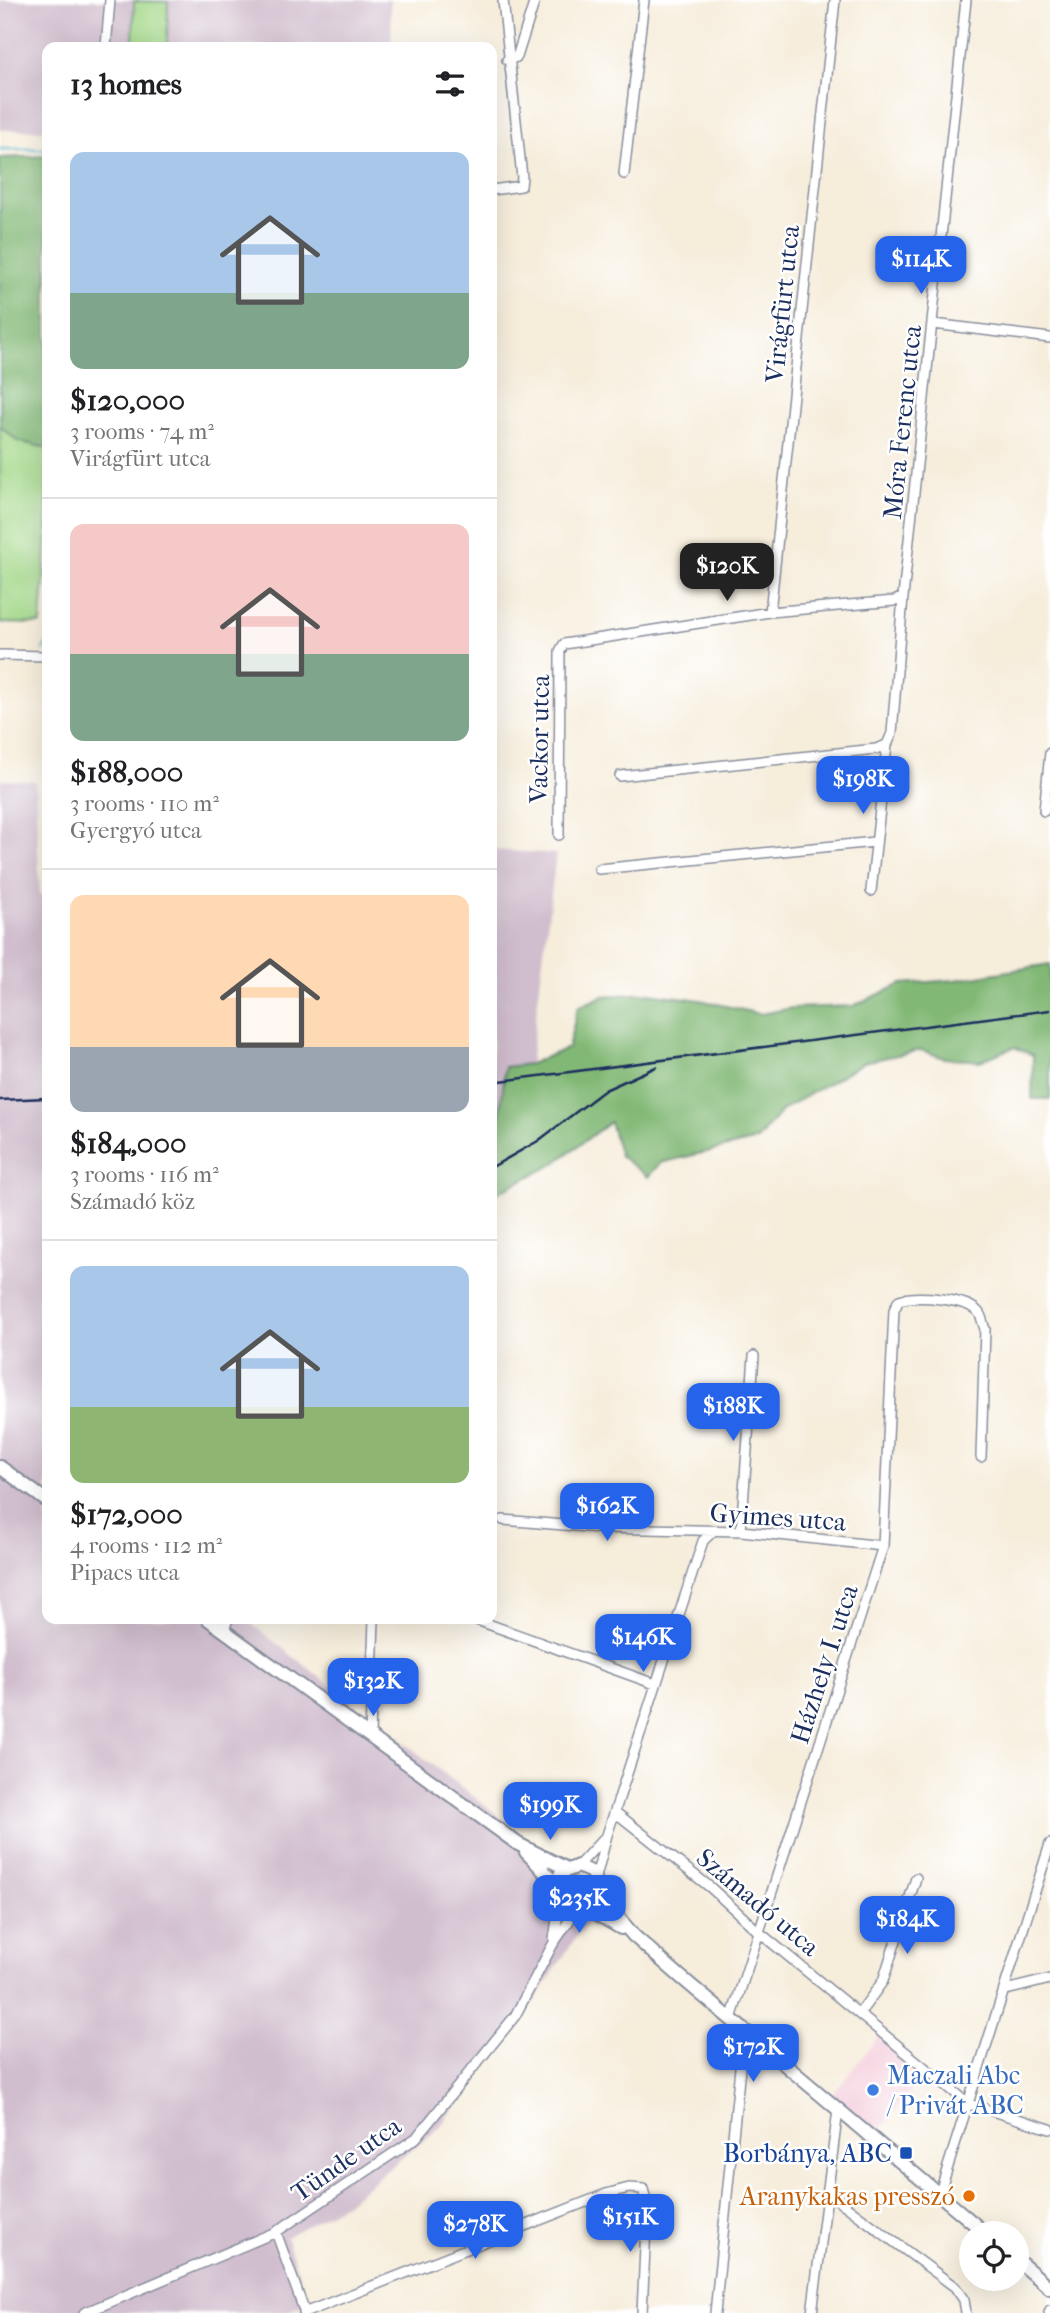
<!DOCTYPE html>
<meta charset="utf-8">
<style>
:root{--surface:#fff;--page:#f2f2f2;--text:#202124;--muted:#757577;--line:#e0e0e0;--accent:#2563eb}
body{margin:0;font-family:"IM FELL French Canon",serif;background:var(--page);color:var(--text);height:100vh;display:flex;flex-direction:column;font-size:26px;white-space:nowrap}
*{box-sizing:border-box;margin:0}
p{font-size:23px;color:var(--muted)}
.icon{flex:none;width:38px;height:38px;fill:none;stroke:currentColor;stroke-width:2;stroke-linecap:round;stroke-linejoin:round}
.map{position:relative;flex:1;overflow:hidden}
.details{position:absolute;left:42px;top:42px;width:455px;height:1582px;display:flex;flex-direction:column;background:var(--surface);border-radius:14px;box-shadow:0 7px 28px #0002}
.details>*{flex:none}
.buttons{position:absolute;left:959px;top:2221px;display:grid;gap:14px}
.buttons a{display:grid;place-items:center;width:70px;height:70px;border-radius:50%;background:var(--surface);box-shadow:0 7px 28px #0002;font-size:35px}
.price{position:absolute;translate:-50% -60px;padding:0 16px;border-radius:14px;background:var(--accent);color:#fff;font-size:23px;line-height:46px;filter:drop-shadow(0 2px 4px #0008)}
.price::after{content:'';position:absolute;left:50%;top:42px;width:21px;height:16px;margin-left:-10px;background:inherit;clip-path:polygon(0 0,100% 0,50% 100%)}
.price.current{background:#222;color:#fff}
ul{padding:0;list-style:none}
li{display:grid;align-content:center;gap:14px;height:371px;padding:0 28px}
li+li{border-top:2px solid var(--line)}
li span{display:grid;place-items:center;height:217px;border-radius:14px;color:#555}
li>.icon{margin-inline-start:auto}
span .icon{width:126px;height:126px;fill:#fffc;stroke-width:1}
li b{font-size:30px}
h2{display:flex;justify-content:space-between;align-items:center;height:84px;padding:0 28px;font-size:30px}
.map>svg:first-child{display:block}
</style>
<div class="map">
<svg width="1050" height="2313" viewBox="0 0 1050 2313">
<rect width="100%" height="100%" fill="#fff"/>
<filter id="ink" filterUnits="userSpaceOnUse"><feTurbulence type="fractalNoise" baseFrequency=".0143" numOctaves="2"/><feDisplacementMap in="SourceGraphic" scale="14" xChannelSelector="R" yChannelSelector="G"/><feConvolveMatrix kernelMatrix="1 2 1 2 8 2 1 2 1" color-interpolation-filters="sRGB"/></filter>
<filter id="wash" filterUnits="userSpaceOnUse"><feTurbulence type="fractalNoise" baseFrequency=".00686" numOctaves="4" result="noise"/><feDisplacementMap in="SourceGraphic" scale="28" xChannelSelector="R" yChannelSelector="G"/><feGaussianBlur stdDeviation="1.57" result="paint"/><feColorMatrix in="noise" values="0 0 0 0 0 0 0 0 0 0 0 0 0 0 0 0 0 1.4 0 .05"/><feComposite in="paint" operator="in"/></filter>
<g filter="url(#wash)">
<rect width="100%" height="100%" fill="#f6eddb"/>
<path fill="#f4cfdd" d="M880,2035L925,2073L878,2133L832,2095Z"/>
<path fill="#d0bdcd" d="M0,0H390L392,47H47V130H0Z
M0,780L35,781L40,895H47V1619H245L608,1901L579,1932L538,1996L439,2128L345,2204L286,2237L309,2304L281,2313H0Z
M492,850L556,854L530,1064L505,1067L492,1192Z"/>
<path fill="#a2d787" stroke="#5e8372" stroke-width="2" d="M134,1L168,2L167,47H133Z
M0,426L18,441L47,448V535L41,624L0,623Z
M562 1888a15 15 0 1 1 30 0a15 15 0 1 1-30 0Z"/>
<path fill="#81b874" stroke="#4e7469" stroke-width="2" d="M47,156V448L18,441L0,426V158Z
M1050,964V1099H1032L1033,1055L1014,1047L980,1061L944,1058L921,1050L864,1062L781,1111L757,1140L660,1163L648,1177L620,1156L610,1122L551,1166L492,1195L505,1067L530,1064L568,1048L578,1007L603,996L649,993L700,1000L760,1014L793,1008L853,1006L902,984L955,980Z"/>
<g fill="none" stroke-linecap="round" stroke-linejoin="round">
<path stroke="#51b6d0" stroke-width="2.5" d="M0,149H47
M43,650L47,643"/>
</g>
</g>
<g filter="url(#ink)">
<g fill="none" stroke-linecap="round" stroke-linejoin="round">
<g stroke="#888e9c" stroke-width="12">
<path id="minor" d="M106,47L110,0
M507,60L517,57L535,0
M624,174L644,0
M492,190L521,186L522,177L503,0
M933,324L1050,338
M770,612L835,0
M0,655L47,656
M620,776L876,749L887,745L892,733L903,597L966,0
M1044,811L1050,753
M559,835L560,651L564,644L770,612L894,601L903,597
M599,869L875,842
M871,891L887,745
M503,1520L600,1528L741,1531L883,1546
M741,1531L754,1356
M474,1619L655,1684
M224,1630L228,1619
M370,1736L374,1619
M615,1812L711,1888L760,1933L969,2104L1050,2129
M578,1866L603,1839
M596,1877L607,1835L703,1541L712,1532
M554,1939L560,1901
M1006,1990L1050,1979
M859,2014L883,1981L916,1878
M731,2019L883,1546L894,1310L899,1300C916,1295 968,1298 979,1313C982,1317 983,1325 985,1329L981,1457
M827,2192L955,2287L964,2300L966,2313
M939,2195L1050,1844
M276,2232L305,2313
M84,2313L276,2232L416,2138L515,2016L553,1944L577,1909
M304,2313L606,2194L629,2188L643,2189L647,2204L642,2313
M715,2313L740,2068L752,2037
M812,2313L838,2110
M1049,2313L1050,2310"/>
</g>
<g stroke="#888e9c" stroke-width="16">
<path id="major" d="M0,1467L47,1501
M208,1619L518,1844L567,1869
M526,1852C535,1861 544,1870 552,1881C562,1897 564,1920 590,1904L598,1885L591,1872L578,1866L561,1873L555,1888
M597,1893L634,1936L682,1978L985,2233
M585,1907L621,1928
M1017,2260L1050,2288"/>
</g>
<use href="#minor" stroke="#fff" stroke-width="9"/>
<use href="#major" stroke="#fff" stroke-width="12"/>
<path stroke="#1b2f5e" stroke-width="2.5" d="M492,1082L1050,1010
M0,1100L47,1098
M492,1167L538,1141L605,1090L656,1067"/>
</g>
</g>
<circle fill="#3f7fe0" stroke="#fff" stroke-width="2.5" cx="873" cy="2090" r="7"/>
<rect fill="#1a4fb4" stroke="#fff" stroke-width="2.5" x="899" y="2146" width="14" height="14" rx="3.5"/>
<circle fill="#e8710a" stroke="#fff" stroke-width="2.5" cx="969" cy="2196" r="7"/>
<g text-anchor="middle" stroke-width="5" stroke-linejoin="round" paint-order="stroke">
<g font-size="26" fill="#1b2f5e" stroke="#fff">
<text transform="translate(782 304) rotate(-84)" y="9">Virágfürt utca</text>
<text transform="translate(902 422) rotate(-84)" y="9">Móra Ferenc utca</text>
<text transform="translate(539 739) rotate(-89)" y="9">Vackor utca</text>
<text transform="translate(778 1517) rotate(4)" y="9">Gyimes utca</text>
<text transform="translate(824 1664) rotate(-72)" y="9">Házhely I. utca</text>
<text transform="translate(758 1902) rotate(40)" y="9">Számadó utca</text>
<text transform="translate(346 2159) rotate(-35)" y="9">Tünde utca</text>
</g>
<g font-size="26" fill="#366cbe" stroke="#fff" text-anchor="start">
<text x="887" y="2084">Maczali Abc<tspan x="887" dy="30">/ Privát ABC</tspan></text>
</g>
<g font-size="26" fill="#164399" stroke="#fff" text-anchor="end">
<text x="892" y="2162">Borbánya, ABC</text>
</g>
<g font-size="26" fill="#c56008" stroke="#fff" text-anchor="end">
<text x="955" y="2205">Aranykakas presszó</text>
</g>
</g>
</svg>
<div class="buttons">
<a><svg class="icon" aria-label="locate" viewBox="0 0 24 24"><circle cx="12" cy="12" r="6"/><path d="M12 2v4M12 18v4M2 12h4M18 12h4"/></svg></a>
</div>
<b class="price" style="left:921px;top:296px">$114K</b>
<b class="price current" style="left:727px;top:603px">$120K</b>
<b class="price" style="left:863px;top:816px">$198K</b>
<b class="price" style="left:733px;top:1443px">$188K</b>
<b class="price" style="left:607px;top:1543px">$162K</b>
<b class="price" style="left:643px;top:1674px">$146K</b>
<b class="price" style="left:373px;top:1718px">$132K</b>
<b class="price" style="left:550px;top:1842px">$199K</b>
<b class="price" style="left:579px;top:1935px">$235K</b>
<b class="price" style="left:907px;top:1956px">$184K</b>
<b class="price" style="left:753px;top:2084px">$172K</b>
<b class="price" style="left:630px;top:2254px">$151K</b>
<b class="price" style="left:475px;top:2261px">$278K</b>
<section class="details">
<h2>13 homes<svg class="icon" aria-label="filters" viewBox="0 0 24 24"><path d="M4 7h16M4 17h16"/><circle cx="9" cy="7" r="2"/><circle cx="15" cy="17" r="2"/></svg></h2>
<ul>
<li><span style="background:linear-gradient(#a9c7e8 65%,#7fa58c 0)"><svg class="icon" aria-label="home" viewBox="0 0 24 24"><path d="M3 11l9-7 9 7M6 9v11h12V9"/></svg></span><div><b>$120,000</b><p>3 rooms · 74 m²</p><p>Virágfürt utca</p></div></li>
<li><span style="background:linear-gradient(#f6c9c9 60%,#7fa58c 0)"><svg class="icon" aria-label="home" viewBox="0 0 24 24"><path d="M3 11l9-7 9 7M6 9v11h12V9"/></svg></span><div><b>$188,000</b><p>3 rooms · 110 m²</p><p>Gyergyó utca</p></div></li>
<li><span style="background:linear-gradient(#ffd9b3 70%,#9aa5b1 0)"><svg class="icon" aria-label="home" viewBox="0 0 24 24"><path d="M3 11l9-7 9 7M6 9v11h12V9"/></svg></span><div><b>$184,000</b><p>3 rooms · 116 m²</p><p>Számadó köz</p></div></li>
<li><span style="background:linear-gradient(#a9c7e8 65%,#8fb573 0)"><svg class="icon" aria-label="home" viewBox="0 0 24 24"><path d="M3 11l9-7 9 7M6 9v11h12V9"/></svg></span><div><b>$172,000</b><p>4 rooms · 112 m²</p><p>Pipacs utca</p></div></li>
</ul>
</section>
</div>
